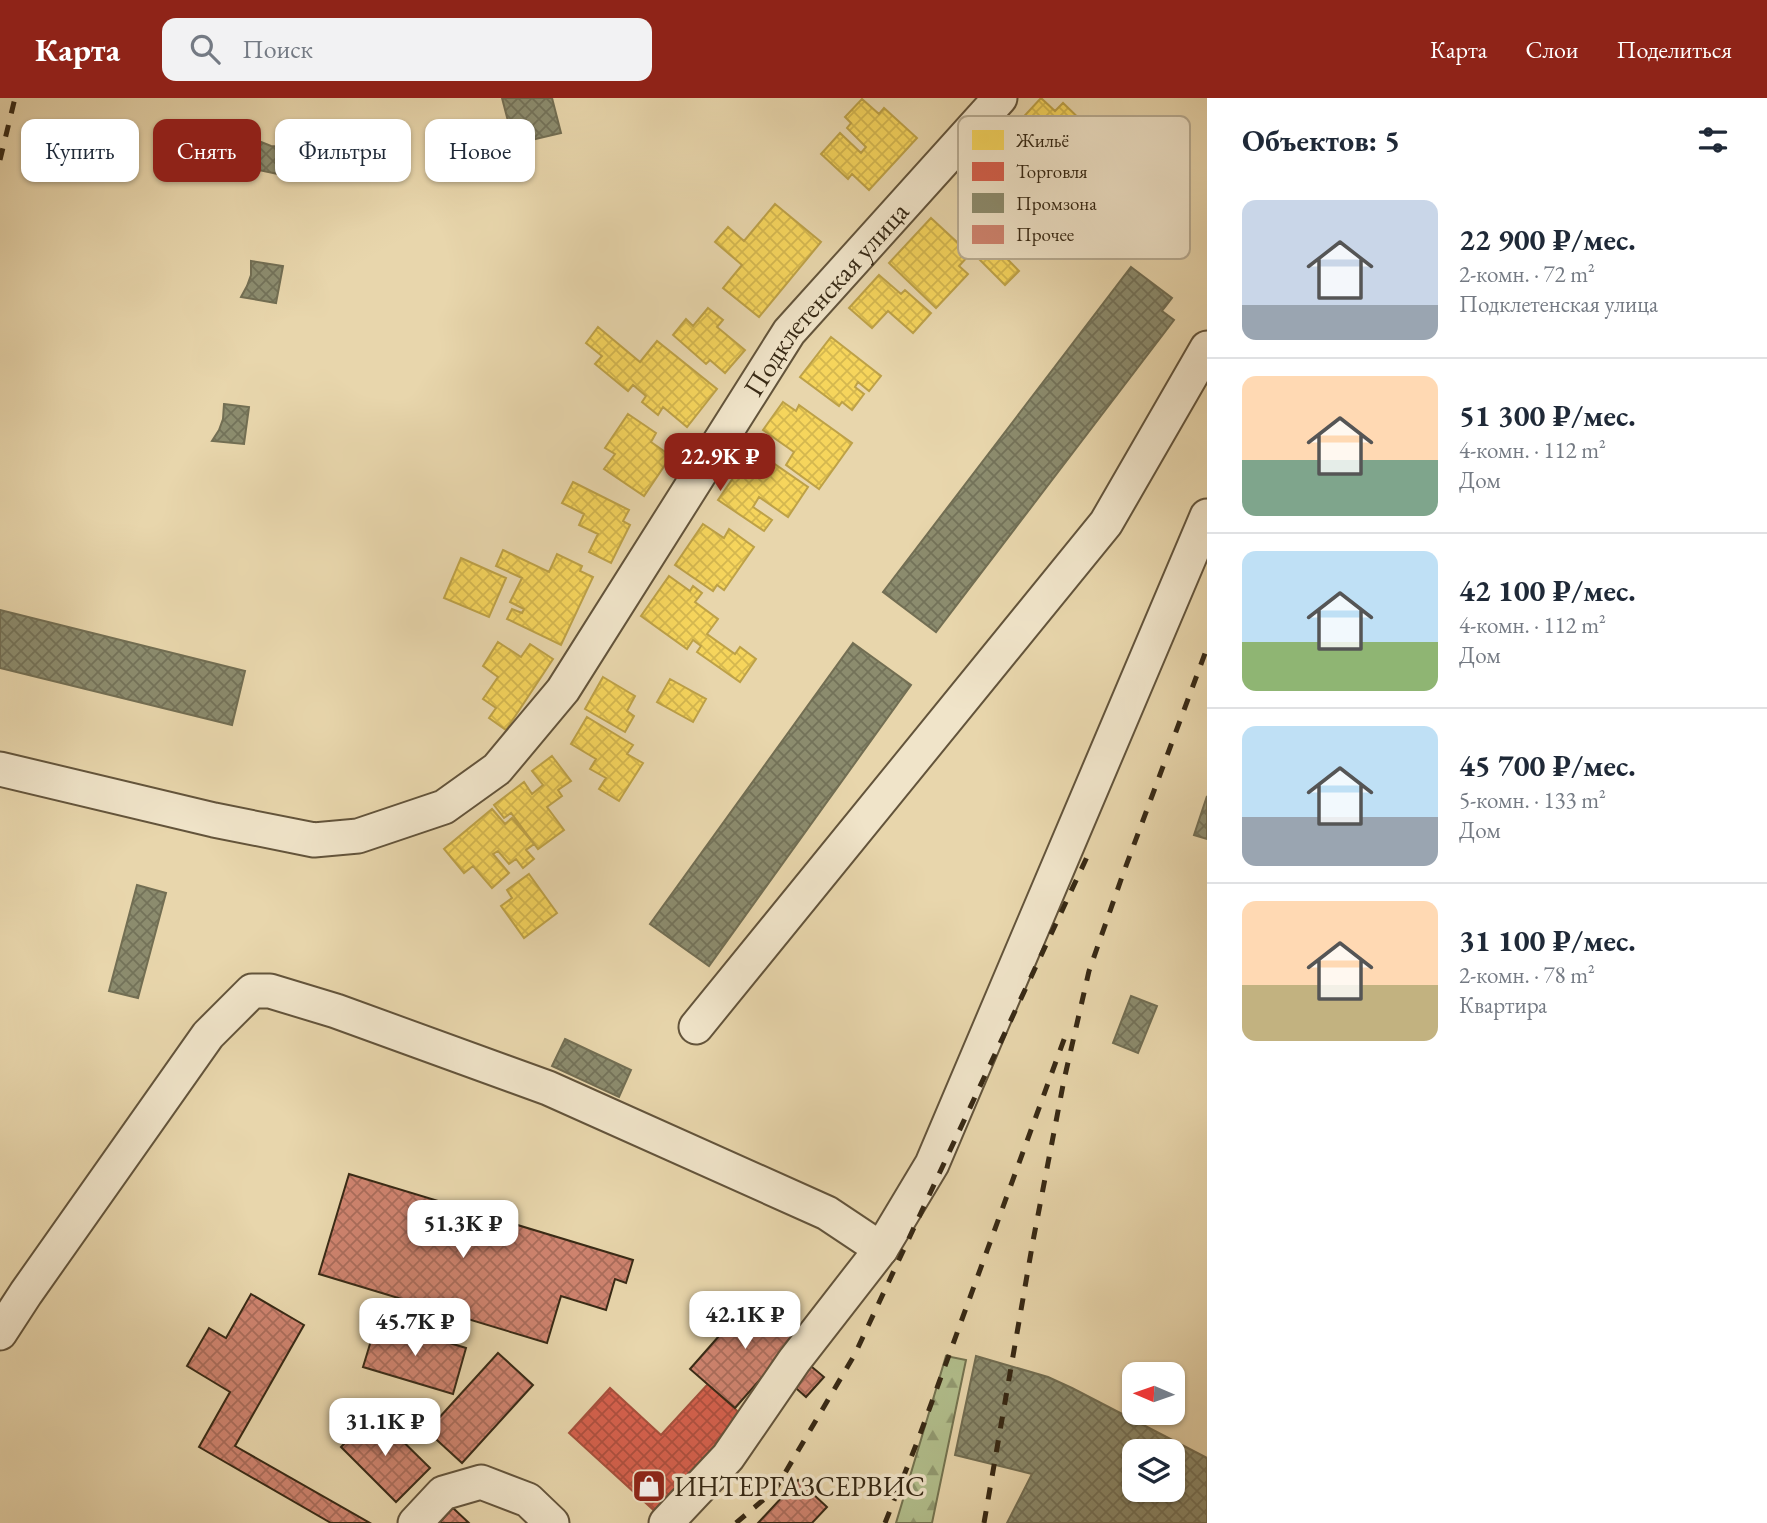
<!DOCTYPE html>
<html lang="ru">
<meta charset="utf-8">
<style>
:root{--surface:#fff;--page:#f2f2f3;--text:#1f2937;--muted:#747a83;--line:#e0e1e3;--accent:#8f2418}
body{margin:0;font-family:"EB Garamond",serif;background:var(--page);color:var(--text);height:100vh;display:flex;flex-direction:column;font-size:26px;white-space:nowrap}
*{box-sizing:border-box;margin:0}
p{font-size:23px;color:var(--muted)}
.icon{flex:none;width:38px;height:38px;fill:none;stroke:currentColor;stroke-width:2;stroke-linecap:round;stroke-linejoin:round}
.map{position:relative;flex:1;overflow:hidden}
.sheet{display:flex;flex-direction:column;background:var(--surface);width:560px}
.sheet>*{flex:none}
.hud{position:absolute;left:21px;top:21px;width:665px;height:63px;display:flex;gap:14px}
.needle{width:46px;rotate:272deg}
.buttons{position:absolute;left:1122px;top:1264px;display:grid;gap:14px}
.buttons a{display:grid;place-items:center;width:63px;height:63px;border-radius:14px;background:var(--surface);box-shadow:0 2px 5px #0004;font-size:35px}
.price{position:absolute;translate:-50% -60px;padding:0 16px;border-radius:14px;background:#fff;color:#222;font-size:23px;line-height:46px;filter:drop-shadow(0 2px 4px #0008)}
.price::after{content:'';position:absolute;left:50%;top:42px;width:21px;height:16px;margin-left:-10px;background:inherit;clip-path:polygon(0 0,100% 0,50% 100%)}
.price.active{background:var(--accent);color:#fff}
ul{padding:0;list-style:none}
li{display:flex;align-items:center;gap:21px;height:175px;padding:0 35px}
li+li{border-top:2px solid var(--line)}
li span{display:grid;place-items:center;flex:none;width:196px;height:140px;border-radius:14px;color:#555}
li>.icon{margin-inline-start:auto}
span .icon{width:84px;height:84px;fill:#fffc;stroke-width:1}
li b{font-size:30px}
h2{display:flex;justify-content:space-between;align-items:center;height:84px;padding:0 35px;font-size:30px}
.chip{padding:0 24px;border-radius:14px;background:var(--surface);box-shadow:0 2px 5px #0004;font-size:24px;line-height:63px}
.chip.active{background:var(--accent);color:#fff}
header{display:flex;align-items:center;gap:42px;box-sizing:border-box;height:98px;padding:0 35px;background:var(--accent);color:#fff}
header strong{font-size:33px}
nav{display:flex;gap:38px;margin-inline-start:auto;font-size:24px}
.search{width:490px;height:63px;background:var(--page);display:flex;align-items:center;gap:18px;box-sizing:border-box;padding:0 24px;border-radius:14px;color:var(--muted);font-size:26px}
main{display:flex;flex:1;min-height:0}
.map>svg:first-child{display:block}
</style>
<header>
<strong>Карта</strong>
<div class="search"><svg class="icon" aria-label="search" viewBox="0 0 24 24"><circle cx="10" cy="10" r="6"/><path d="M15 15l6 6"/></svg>Поиск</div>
<nav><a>Карта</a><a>Слои</a><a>Поделиться</a></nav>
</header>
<main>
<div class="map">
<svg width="1207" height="1425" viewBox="0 0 1207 1425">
<defs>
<pattern id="forest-firs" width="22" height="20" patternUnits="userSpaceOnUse" patternTransform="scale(1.75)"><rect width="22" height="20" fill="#b2bf8d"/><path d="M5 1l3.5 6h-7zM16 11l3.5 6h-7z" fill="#929b72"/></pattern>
<pattern id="homes-cross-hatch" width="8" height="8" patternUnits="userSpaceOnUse" patternTransform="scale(1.75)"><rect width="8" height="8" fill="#f6d55c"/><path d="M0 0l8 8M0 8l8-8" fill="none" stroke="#d4b74f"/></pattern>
<pattern id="shops-cross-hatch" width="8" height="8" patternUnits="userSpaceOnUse" patternTransform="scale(1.75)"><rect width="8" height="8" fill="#d6604d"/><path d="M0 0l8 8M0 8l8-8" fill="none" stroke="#ae4f3f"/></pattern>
<pattern id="industry-cross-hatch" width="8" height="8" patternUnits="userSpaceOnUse" patternTransform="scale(1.75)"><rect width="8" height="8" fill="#8c8c6e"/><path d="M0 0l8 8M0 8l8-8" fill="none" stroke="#737259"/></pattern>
<pattern id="building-cross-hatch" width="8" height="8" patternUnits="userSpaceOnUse" patternTransform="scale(1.75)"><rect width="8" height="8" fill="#d08470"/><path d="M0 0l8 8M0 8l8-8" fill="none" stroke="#aa6c5b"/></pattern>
</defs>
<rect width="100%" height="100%" fill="#e8d6ac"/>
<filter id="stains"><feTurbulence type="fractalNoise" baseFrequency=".00286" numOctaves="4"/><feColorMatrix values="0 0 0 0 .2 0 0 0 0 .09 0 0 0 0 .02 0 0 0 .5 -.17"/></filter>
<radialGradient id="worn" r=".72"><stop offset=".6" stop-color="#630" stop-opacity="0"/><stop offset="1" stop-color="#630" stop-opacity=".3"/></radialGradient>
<path fill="url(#forest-firs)" stroke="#747451" stroke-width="2" d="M946,1258L966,1262L932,1425H896Z"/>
<path fill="url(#homes-cross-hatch)" stroke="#bda147" stroke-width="2" d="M1041,0L1055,13L1063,5L1089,30L1051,72L1023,47L1029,40L1015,28Z
M862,1L879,16L884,10L917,40L869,92L852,76L848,81L821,56L840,35L861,55L866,49L847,30L851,25L845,19Z
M775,106L821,144L759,219L723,190L742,167L715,144L728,129L744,143Z
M931,120L970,156L959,168L968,176L936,210L889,165Z
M979,132L1019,173L1005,187L964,146Z
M879,177L901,196L905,192L931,215L913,235L888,213L872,230L849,210Z
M708,210L723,222L717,229L745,252L725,275L710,262L706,266L673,237L686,221L693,228Z
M598,229L640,264L657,243L717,291L687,329L663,309L658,317L642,304L646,298L633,287L628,293L595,266L602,258L586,245Z
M831,239L881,278L869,293L858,284L855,289L864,296L852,312L842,304L839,308L800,279Z
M783,304L796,313L799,307L852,345L819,391L786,367L794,354L763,332Z
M628,316L656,335L651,344L671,358L644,398L604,371L615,356L605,350Z
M753,351L808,389L788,419L759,399L753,409L772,422L764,433L718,402Z
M573,384L629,412L623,423L630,427L611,465L589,454L598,436L579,427L584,416L562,405Z
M703,426L724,440L729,431L754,449L724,492L717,487L713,493L675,467Z
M503,452L549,474L557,456L582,468L580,473L593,479L561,547L507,521L512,511L522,515L524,511L510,504L522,480L496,468Z
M461,460L506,480L489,519L444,500Z
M669,478L690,493L693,488L702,495L695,504L718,521L707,536L735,556L740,549L756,561L740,584L697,554L701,548L693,542L687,551L641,518Z
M498,544L521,559L530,546L553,561L506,632L489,620L496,610L483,601L498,579L483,568Z
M603,579L635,598L627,613L634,618L625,634L585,611Z
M670,581L706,601L693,624L657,604Z
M587,619L633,647L627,656L643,665L619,703L599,691L606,680L590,671L596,661L571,646Z
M552,658L571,683L558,692L562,698L547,709L564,732L538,751L511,715L504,720L494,707L524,684L532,696L543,687L532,673Z
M492,711L505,726L512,720L534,746L526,752L534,761L523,770L516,761L509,766L498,753L493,756L509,775L492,790L473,768L464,775L444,751Z
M529,776L557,815L524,840L501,808L512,800L507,792Z"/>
<path fill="url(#shops-cross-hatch)" stroke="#a6503c" stroke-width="2" d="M708,1286L746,1321L659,1417L569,1335L610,1290L661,1337Z"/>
<path fill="url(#industry-cross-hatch)" stroke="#726e53" stroke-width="2" fill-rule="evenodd" d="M502,0H552L561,35L514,46Z
M251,40L271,48L283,49L278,76L245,69Z
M251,163L283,168L276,205L241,199L247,188L251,177Z
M1131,169L1172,200L1162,213L1174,222L936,534L883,494Z
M224,306L249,309L244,346L212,343L219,332L223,321Z
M0,512L245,573L232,627L0,570Z
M853,545L911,587L709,868L650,826Z
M1207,698V741L1194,737Z
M137,787L166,795L138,900L109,893Z
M1131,898L1157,908L1138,955L1113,945Z
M565,941L631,972L619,999L552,968Z
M976,1258L1048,1279L1072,1290L1207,1360V1425H1007L1032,1376L955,1357ZM1134,1353H1172V1391H1134Z"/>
<path fill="url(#building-cross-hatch)" stroke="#372915" stroke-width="2" d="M349,1076L633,1162L626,1185L615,1181L606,1212L561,1198L547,1245L319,1176Z
M251,1196L304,1227L235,1348L370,1425H331L199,1349L230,1294L187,1268L209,1230L226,1240Z
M756,1196L800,1236L735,1310L690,1271Z
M377,1223L466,1250L453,1296L363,1269Z
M498,1255L533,1287L462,1365L427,1333Z
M806,1264L824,1279L806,1299L789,1284Z
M374,1315L430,1370L396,1404L341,1349Z
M798,1382L827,1409L812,1425H758Z
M453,1410L469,1425H439Z"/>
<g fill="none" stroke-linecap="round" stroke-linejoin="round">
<g stroke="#63543b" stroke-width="37">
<g id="minor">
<path id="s1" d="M0,671L214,722L314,742L358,738L444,709L497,671L563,592L789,234L1000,0"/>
<path d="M696,929L1106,425L1207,250"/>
<path d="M0,1235L26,1195L208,937L252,893H270L336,913L548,990L827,1115L881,1151"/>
<path d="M415,1425L443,1395L481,1384L528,1402L552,1425"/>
<path d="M666,1425L728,1359L794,1263L881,1151L932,1066L1207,418"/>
</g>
</g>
<use href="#minor" stroke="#f0e4c9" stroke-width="33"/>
<path stroke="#372915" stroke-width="5" stroke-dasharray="12 12" stroke-linecap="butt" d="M0,62L15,0
M736,1425L775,1392L855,1256L1087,759
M885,1425L918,1342L1066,936
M984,1425L1033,1143L1064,982L1089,873L1123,776L1207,550"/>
</g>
<defs>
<g id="shop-square" transform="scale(1.75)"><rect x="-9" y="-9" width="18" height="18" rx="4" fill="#8f2418" stroke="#f0e4c9"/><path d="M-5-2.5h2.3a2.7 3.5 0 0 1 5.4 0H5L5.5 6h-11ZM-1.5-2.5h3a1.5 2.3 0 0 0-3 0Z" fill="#fff"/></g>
</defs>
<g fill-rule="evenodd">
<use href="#shop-square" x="649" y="1388"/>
</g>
<g text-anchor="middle" stroke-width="7" stroke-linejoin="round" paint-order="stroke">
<g font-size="28" fill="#372915" stroke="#f0e4c9">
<text dy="10" stroke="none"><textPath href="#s1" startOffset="1097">Подклетенская улица</textPath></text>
</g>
<g font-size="28" fill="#372915" stroke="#f0e4c9" text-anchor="start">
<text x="674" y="1398">ИНТЕРГАЗСЕРВИС</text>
</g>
</g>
<rect x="958" y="18" width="232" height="143" rx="10" fill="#f0e4c9" stroke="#b8ac93" stroke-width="2"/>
<rect x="972" y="32" width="32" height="20" fill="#f6d55c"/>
<rect x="972" y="64" width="32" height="19" fill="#d6604d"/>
<rect x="972" y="95" width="32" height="20" fill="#8c8c6e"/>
<rect x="972" y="127" width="32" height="19" fill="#d08470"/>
<g font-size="19" fill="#372915">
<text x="1016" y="49">Жильё</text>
<text x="1016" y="80">Торговля</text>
<text x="1016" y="112">Промзона</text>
<text x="1016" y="143">Прочее</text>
</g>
<rect width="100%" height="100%" filter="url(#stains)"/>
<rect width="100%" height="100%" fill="url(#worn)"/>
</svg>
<div class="buttons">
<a><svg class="needle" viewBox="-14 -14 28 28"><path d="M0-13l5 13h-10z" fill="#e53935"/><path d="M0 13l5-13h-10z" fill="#747a83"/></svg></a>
<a><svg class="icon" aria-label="layers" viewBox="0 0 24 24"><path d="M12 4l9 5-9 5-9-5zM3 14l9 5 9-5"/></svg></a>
</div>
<b class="price active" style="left:720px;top:395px">22.9K ₽</b>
<b class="price" style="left:463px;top:1162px">51.3K ₽</b>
<b class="price" style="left:745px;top:1253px">42.1K ₽</b>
<b class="price" style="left:415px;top:1260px">45.7K ₽</b>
<b class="price" style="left:385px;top:1360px">31.1K ₽</b>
<div class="hud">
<a class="chip">Купить</a>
<a class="chip active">Снять</a>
<a class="chip">Фильтры</a>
<a class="chip">Новое</a>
</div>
</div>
<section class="sheet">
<h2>Объектов: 5<svg class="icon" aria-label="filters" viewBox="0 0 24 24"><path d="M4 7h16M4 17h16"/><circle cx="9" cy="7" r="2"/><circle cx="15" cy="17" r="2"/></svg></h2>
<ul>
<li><span style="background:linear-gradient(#c9d6e8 75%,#9aa5b1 0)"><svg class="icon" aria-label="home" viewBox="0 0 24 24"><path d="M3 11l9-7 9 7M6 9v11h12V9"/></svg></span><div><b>22 900 ₽/мес.</b><p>2-комн. · 72 m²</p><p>Подклетенская улица</p></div></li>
<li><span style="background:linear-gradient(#ffd9b3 60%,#7fa58c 0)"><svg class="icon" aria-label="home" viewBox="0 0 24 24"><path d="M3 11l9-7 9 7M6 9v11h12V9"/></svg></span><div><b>51 300 ₽/мес.</b><p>4-комн. · 112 m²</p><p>Дом</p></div></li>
<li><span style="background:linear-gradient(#bfe0f5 65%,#8fb573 0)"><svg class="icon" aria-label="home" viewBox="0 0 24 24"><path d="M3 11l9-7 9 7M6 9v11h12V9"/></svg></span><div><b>42 100 ₽/мес.</b><p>4-комн. · 112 m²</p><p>Дом</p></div></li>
<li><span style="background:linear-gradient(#bfe0f5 65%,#9aa5b1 0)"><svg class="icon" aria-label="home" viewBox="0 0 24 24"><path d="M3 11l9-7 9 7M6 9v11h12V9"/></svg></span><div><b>45 700 ₽/мес.</b><p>5-комн. · 133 m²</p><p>Дом</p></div></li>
<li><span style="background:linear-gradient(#ffd9b3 60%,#c2b280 0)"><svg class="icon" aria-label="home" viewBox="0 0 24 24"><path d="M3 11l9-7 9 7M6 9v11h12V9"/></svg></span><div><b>31 100 ₽/мес.</b><p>2-комн. · 78 m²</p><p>Квартира</p></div></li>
</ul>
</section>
</main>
